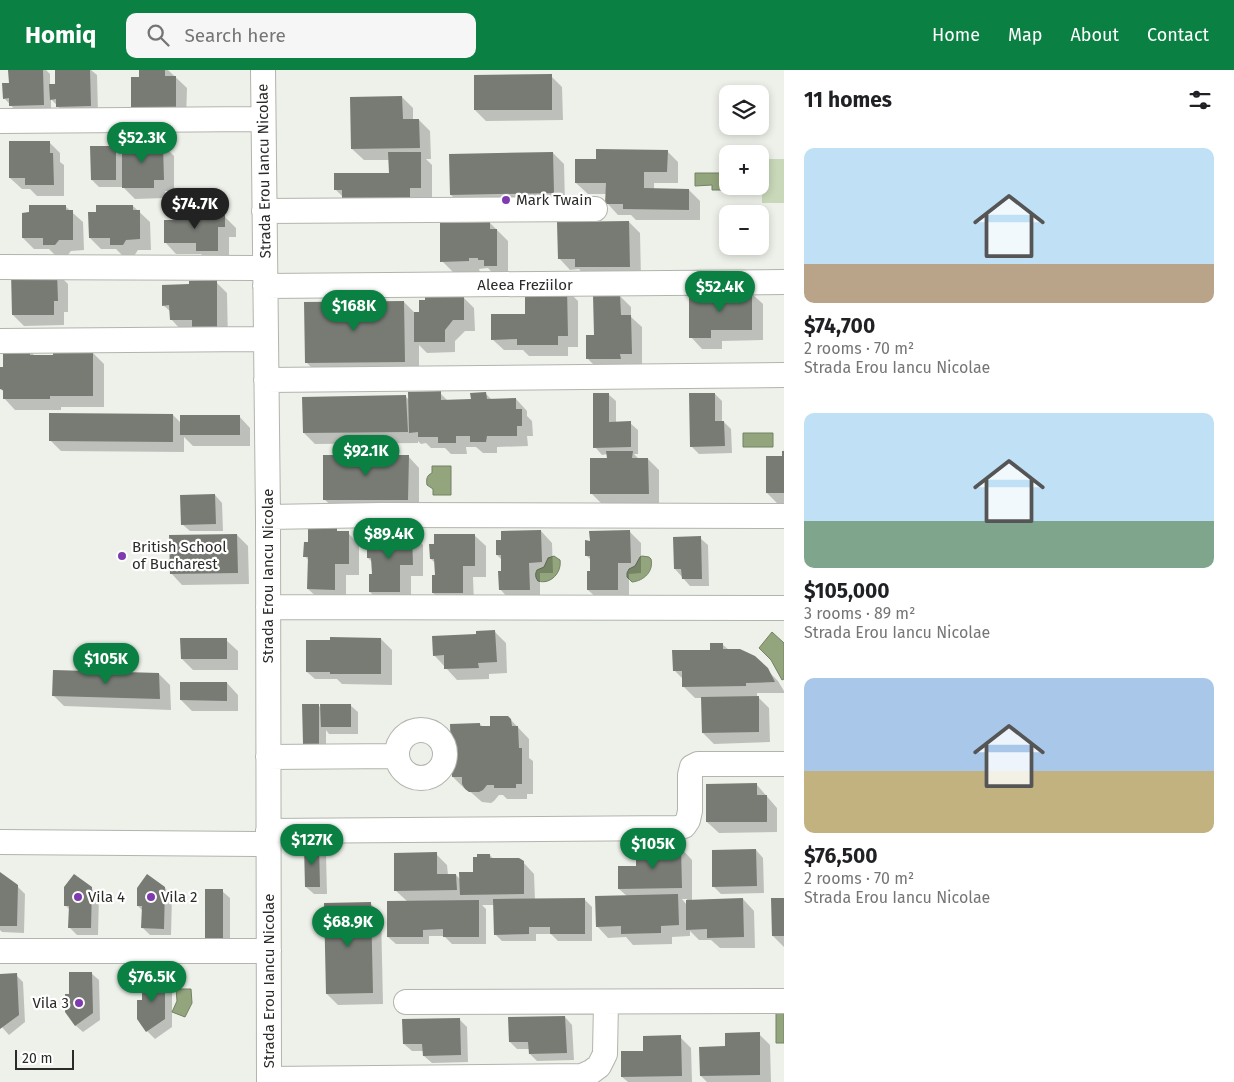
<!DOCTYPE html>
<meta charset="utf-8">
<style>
:root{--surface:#fff;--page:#f6f6f6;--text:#202124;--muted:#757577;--accent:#0b8043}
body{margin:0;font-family:"Fira Sans",sans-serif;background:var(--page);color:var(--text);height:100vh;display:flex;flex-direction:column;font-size:19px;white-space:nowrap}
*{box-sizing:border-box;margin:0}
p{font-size:16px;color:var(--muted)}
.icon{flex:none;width:28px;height:28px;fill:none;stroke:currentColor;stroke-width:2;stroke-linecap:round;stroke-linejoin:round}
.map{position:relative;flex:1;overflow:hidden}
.side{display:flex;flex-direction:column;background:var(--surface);width:450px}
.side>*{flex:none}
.fabs{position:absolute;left:719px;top:15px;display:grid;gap:10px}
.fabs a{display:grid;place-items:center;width:50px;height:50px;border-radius:10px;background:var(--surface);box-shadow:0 2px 8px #0003;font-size:25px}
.scale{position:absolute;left:15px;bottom:12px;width:59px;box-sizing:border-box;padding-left:5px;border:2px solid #2b2c29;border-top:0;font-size:14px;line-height:18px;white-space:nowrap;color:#2b2c29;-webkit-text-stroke:4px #fff;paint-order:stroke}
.price{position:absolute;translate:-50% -42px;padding:0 11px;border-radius:18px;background:var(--accent);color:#fff;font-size:16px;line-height:32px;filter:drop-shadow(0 1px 2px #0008)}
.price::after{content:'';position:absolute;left:50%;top:30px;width:15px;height:11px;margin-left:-8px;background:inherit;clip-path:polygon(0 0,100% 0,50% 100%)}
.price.on{background:#222;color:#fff}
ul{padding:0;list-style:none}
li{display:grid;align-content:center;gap:10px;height:265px;padding:0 20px}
li span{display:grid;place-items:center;height:155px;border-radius:10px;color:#555}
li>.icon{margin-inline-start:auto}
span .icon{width:90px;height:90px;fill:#fffc;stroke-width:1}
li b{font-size:21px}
h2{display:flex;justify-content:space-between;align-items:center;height:60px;padding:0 20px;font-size:21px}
header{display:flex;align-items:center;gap:30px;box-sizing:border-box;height:70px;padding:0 25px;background:var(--accent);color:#fff}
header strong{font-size:24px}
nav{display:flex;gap:28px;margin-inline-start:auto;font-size:18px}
.search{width:350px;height:45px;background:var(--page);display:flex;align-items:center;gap:12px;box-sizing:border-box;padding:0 18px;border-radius:10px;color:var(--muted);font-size:19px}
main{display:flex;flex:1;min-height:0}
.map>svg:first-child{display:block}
</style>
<header>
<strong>Homiq</strong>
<div class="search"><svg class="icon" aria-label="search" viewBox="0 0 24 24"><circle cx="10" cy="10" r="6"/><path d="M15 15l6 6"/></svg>Search here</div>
<nav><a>Home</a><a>Map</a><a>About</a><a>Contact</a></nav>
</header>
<main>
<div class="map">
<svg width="784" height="1012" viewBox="0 0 784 1012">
<rect width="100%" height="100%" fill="#edf1e9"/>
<path fill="#c9d8b9" d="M761,89H784V133H762Z"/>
<path fill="#93a57d" stroke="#748164" d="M695,103H727L728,116H734V120H712V115L695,116Z
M743,363H773V377H743Z
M432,396H451V425H433V419L427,415C426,409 427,405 432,403Z
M554,486L560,490C562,502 551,515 538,511C535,507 535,504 537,500L544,497L548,488Z
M642,486L649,487L651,489C654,501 644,511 632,512L627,507V503L629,499L635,496L640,487Z
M772,562L784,573V609L782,610L771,590L759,578Z
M176,919H191L192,933L185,947L172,942L177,931Z
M776,941L784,942V973H776Z"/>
<path fill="#0003" fill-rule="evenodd" d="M9,0H46L50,4V15H57L56,0H91L97,5L98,43L65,44L51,29V42L18,43L4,28L10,14Z
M140,0H168L187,18L186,50L140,8Z
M551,6L562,17L563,50L486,51L475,40Z
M402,27L413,38V50H419L430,61L431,89H426L432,95V129L343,127L335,119L390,104V90H364L352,79Z
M139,71L143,75H163L174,86V121H165V128L135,129L123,117H99L92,110L115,78L123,86Z
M49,72L60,83V92L64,95V126H37L30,119H22L10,108Z
M667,81L678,92V113H654V120H689L700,131V150H636L631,145H618L607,133V124H588L576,113L598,91Z
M553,83L564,94L565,134L462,136L451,125Z
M65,136L83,152L84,180L71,181L67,186H56L49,179H34L23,168Z
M133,136L150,152L151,180H138L134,186H123L116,179H101L90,168Z
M211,143L214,146H224L236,158V167H229V192H209L201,184H176L165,172L179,151Z
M629,152L640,163L641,208H587L579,199L570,200L559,188Z
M490,153L508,171V206L496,207L488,198L479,199L480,202H453L442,191Z
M57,203L68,214V242H64V255L24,256L13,245Z
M216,212L227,223L228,273L182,261L171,249V242L163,235L190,216Z
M567,220L578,231V277H568V286H529L523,280H504L492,269L526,245Z
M751,223L763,234V270L722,271V279H702L691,267Z
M620,226L631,237V247L642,257V295L599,300L588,289L595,266Z
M463,227L474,238L475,261H465L455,271V282L427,283L419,275V306L321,307L306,292L404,232L415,243H420Z
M30,281L35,286L93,283L104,294V337H61V340H15L4,328V322L1,319L4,298Z
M440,323L448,331L472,330L486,324L492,330L516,329L527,341V346L532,351L533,366H527L528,376L497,377V383H483L476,377H466L467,384H451L445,378H431L426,373L421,374L418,371V373L315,374L304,363L406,327L409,330Z
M608,324L616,331V353H630L638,360V384H634L639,389H648L659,400V435H603L592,424L608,389V384L602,385L595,377Z
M715,324L722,331V352H724L731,359L732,383L699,384L691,376Z
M173,345L182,354L239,346L250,358V376H193L184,367V382L61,381L50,370Z
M784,378V434H778L767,423L783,388Z
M408,386L419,398V441L336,440L324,429Z
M215,425L222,433L223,461H190L182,454Z
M336,460L339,462L348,463L359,474V505H346V531L320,530L308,519L309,491L305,486L309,473Z
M541,461L552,473L553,503H540V530L511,531L500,519L502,502V490L497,485Z
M630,462L641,473V503L629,504V531H600L588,520L591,502V490L586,485L591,472Z
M411,464L423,475V506H411V533H381L370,522L373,505V493L368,488Z
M237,465L248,476L249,514L182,515L171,503Z
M474,465L486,476V507H473L474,534H444L433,523L436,506V494L431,489Z
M700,468L708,475L709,516H690L675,499Z
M495,562L506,573L507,603L489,604V609L457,610L434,585L478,565Z
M381,569L392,580V615L342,614L337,609H315L307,602Z
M226,570L238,581V600H193L182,589Z
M722,574L729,580L754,587L778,611L784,621V623H757V627H758L769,638L770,672L714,674L703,663L702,628H695L683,616V609L674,600Z
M159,604L170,615L171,640L64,636L53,625Z
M227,613L238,625V641H192L181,630Z
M318,635L322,639L350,635L358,642V664H329L326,660V681H312L304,673Z
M509,648L529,669V688L533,691V724H527V729H507L503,725H499L494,731L491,733L482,732L466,718H464L453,707L480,654L483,657H491Z
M757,715L777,738V762L719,763L707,752Z
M319,776L326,784L327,824H314L306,817Z
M681,778L692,790V831L743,829L754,841L755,878H720L711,870H699L690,861V866L672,867V874L633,875L626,867L608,868L597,856L628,827L619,819L637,797ZM682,829H687V835Z
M756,780L763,788L764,823L721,824L714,817Z
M436,784L447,795L448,805H456L461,810L474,803L490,785L494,790L523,792L534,804L535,830L584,829L592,837V871H558L551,864H536V871H502L495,864V835H482L486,839V874H452L444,866H429V874H396L388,867L408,832L395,820Z
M0,804L17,816L25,824L24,863L2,862L0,860Z
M91,818L99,826L98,865H77L69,857L70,840L65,835Z
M165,818L172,826L171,865H150L143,858V841L138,836Z
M222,821L230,828V875H213L206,868Z
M784,829V877L773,866Z
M370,833L381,844L383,934L338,935L327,924Z
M91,903L99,910L100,950L83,962L75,955L71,925Z
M0,905H16L23,912L25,952L9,965L0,955Z
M165,909L172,917V957L155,969L147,961L139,948L144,931Z
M565,947L572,955L574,990L537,991L530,984V979H517L510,972Z
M459,949L467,957L468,992L432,993L424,986V981H412L404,974Z
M759,964L770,975L771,1012H707L701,1006L726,978Z
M680,967L691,978L692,1012H628L622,1007L645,982Z"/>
<path fill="#777b74" d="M8,0H43L44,35L9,36V28L3,29L2,13H9Z
M55,0H90L91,36L56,37V29L50,30L49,14H55Z
M139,0H165V6H176V39H131V7H139Z
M552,4V40H474V5Z
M402,26L403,49H419L420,78L351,79L350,27Z
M139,69V74H163L164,110H154V118H122V70Z
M9,71H50V83H53L54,115H25V108H9Z
M90,76H116V110H91Z
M596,79L668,80L667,102H644V118L689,119V140L623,139V134H605L606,113H575V89H596Z
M388,82H421V118H410V135H342V120H334V103H389Z
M553,82L554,123L450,125L449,84Z
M29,135H66V140H73V170H59L55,175H43V168H22V143L29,142Z
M96,135H133V140H140V169L126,170L123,175H110V168H89L88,142H96Z
M177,142H211V145H225V157H218V181H196V173H164V150H177Z
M629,151L630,197H575V189H558L557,152Z
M490,152V159H497V196H484V190H478V188H469V191L440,192V153Z
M11,202H57L58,231H54V245H12Z
M217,210V262H192V250H170L169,235L162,236V215L189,214V211Z
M567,218L568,266H558V275H517V269L491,270V244H525V219Z
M704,222H752V260H711V268H689V226H704Z
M464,225V250H453L445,260V272H414V242H419V230H425V226Z
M593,225H620L621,245H631L632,284H620L621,289H586V265H594Z
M404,231L405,292L305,293L304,232Z
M3,280H30V285H53V281L93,282V326H50V329H3V320L0,319V297H3Z
M441,321V330L471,329L470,323L486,322L487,329L516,328V339H522V356H517V366H487L486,372H470V366H456V373H438V367H418V362L409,363L408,322Z
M593,323H609V352L631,351V377L593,378Z
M689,323H715V351H724L725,376L690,377Z
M406,325L408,362L303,363L302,327Z
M49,343L173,344V372L49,371Z
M180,345H240V365H180Z
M606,381H633L632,388H648L649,424H590V388H607Z
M782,381H784V423H766V386H782Z
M323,385H409L408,430H323Z
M215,424L216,454L181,455L180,425Z
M308,458H337V461H349V494H335V520L307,519L308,487H303L304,472H308Z
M541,460L542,492L529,493L530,520H499L498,501H501V485H496V470H501V461Z
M630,460L631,493H618V520H587V501H590V486H585V470L590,471L589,461Z
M371,463H412L413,495H400V522H369V504H372L371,488H367V473H371Z
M237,464L238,503L170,504L169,465Z
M434,464H475V496H463V523H432V505H435L434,489H430L429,474H434Z
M701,466L702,509H682L681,499H674L673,467Z
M495,560L497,592L478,593L479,598L444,599V585L433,586L432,566L476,564V561Z
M330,567L381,568V604H330V602H306V570H330Z
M180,568H227V589H181Z
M710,573H723V579H740L755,586L768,598L775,612L746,613V616L682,617V601H673L672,580H710Z
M53,600L159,603L160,629L52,626Z
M180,612H227V631L180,630Z
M759,626V662L702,663L701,627Z
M302,634H319V674H303Z
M320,634H351V657H321Z
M490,646H508L511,649L512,656H518L519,678H522V714H516V718H494V715H487L483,720L479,722H469L465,719L462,714V707H452L450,654L480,653V656H490Z
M757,713V725H767V752H706V714Z
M304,775H319L320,817H305Z
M681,777L682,818L618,819V796H636V778Z
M756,779L757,816L712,817V780Z
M437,782V804H456L457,820L394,821V783Z
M477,784H490V788H519L524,791V824L460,825L459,802H473V787H477Z
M0,802L18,815L17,856H0Z
M74,804L92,817L91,858H68L69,836H64V817Z
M147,804L165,817L164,859L141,858L142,836H137V818Z
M205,819H223V868L205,869Z
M678,824L679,855L661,856V863L621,864V856L596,857L595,826Z
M585,828V864H550V857H529V864L494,865L493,829Z
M743,828L744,867L707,868V859L686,860V830Z
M771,828H784V866H772Z
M479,830V867H443V859L423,860V867H387V831Z
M371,832L373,923L326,924L324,833Z
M69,902H92L93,943L75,956L65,942V924H69Z
M17,903L19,945L0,959V904Z
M142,908H165V949L146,962L137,949V930H142Z
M565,946L567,983L529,984L528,972H509L508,947Z
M460,948L461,985L423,986L422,974H403L402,949Z
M760,962V1005L700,1006L699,977L725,976V963Z
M681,965L682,1006L621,1007V981H643V966Z"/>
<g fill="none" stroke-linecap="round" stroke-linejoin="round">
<g stroke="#b1b5ad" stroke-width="26">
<path id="minor" d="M263,0L268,447L269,1012
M0,51L263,49
M264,141L595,139
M0,197L265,198
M265,216L784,212
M0,271L266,269
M266,310L784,305
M268,447L381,445L784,446
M268,537L784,538
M397 684a24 24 0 1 1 48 0a24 24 0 1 1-48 0Z
M268,687L397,686
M268,761L677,758L684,756L688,750L690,741V705L692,697L698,694H784
M0,772L268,774
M0,881H269
M406,932L784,931
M269,1009L582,1006L591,1002L599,996L605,984L606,932"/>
</g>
<use href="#minor" stroke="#fff" stroke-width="24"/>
</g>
<g fill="#7e3aae" stroke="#fff" stroke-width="2">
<circle cx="506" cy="130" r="5"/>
<circle cx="122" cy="486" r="5"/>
<circle cx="78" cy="827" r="5"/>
<circle cx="151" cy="827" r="5"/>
<circle cx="79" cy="933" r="5"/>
</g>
<g text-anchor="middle" stroke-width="4.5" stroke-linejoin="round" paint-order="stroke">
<g font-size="15" fill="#2b2c29" stroke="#fff">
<text transform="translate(264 101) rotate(-91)" y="5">Strada Erou Iancu Nicolae</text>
<text x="525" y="220">Aleea Freziilor</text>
<text transform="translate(268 506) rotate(-90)" y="5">Strada Erou Iancu Nicolae</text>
<text transform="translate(269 911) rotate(-90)" y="5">Strada Erou Iancu Nicolae</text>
</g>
<g font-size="15" fill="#2b2c29" stroke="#fff" text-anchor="start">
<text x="516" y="135">Mark Twain</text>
<text x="132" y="482">British School<tspan x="132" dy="17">of Bucharest</tspan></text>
<text x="88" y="832">Vila 4</text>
<text x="161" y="832">Vila 2</text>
<text x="69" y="938" text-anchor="end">Vila 3</text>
</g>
</g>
</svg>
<div class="fabs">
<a><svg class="icon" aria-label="layers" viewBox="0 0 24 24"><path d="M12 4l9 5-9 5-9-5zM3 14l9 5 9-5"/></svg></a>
<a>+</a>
<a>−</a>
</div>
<div class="scale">20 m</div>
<b class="price" style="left:142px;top:94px">$52.3K</b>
<b class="price on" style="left:195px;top:160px">$74.7K</b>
<b class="price" style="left:720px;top:243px">$52.4K</b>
<b class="price" style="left:354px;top:262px">$168K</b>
<b class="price" style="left:366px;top:407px">$92.1K</b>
<b class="price" style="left:389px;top:490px">$89.4K</b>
<b class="price" style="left:106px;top:615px">$105K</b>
<b class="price" style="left:312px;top:796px">$127K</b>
<b class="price" style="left:653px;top:800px">$105K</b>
<b class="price" style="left:348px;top:878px">$68.9K</b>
<b class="price" style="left:152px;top:933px">$76.5K</b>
</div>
<section class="side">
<h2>11 homes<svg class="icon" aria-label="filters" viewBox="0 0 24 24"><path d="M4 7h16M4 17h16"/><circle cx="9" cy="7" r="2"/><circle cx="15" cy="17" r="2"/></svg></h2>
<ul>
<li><span style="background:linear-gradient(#bfe0f5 75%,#b9a48a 0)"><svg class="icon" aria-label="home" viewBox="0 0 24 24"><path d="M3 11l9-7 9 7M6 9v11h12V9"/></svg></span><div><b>$74,700</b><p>2 rooms · 70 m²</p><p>Strada Erou Iancu Nicolae</p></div></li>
<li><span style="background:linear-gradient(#bfe0f5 70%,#7fa58c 0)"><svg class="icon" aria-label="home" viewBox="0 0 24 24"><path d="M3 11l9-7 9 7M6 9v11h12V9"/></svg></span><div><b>$105,000</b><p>3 rooms · 89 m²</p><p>Strada Erou Iancu Nicolae</p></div></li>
<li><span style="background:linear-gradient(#a9c7e8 60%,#c2b280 0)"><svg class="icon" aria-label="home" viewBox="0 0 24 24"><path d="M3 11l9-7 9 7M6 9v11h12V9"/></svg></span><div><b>$76,500</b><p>2 rooms · 70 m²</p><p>Strada Erou Iancu Nicolae</p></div></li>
</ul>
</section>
</main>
